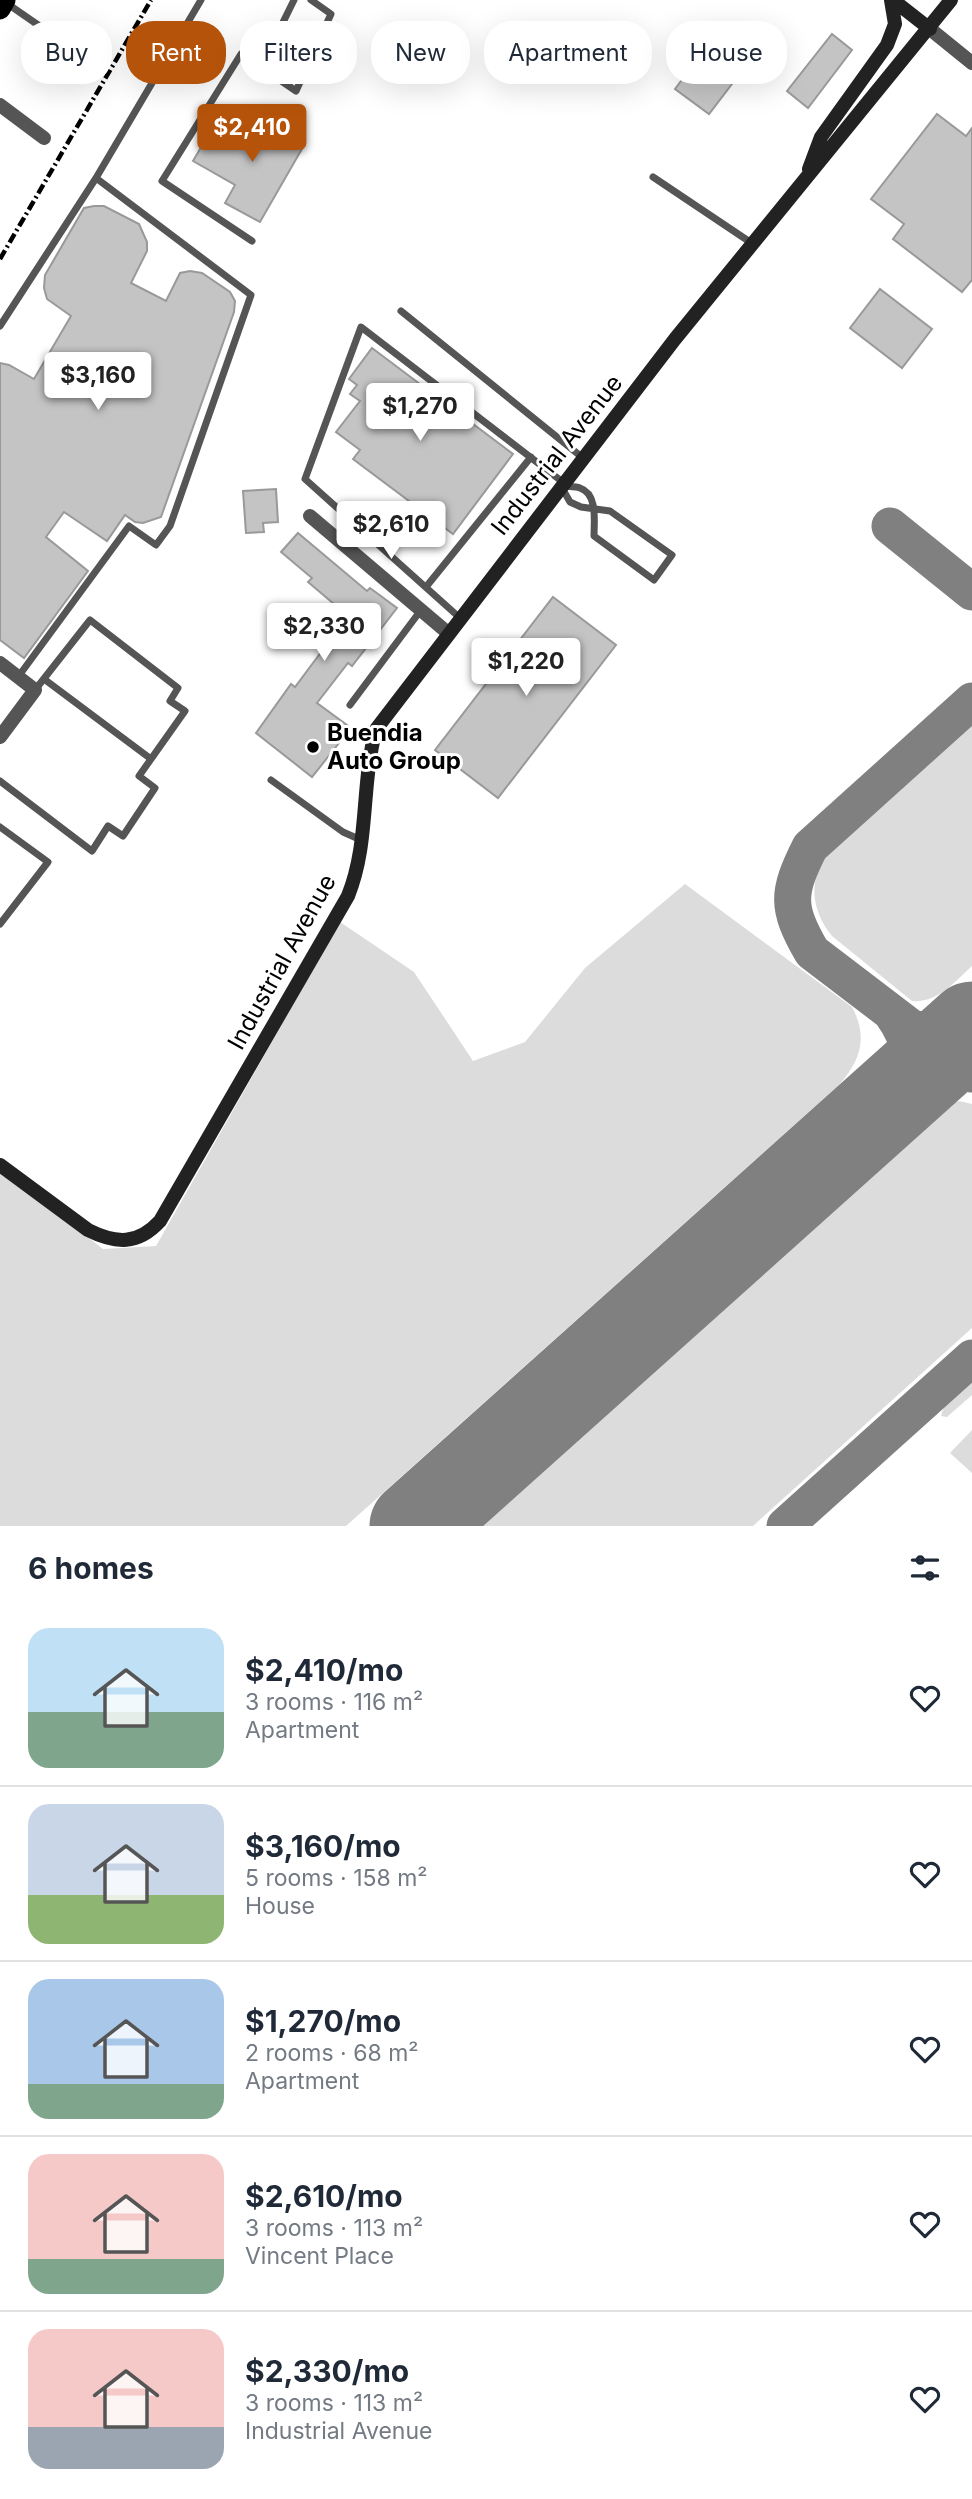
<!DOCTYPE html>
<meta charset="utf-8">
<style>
:root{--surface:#fff;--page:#f6f6f7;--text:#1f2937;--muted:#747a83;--line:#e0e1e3;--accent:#b45309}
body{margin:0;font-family:Inter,sans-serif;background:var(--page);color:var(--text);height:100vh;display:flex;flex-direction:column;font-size:26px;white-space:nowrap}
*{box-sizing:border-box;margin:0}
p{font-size:23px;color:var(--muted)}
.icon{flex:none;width:38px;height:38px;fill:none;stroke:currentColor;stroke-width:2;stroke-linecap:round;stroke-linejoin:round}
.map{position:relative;height:1526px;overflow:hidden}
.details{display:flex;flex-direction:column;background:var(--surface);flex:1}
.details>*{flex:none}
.hud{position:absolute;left:21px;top:21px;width:931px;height:63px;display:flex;gap:14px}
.price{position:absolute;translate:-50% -60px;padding:0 16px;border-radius:7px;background:#fff;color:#222;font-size:23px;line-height:46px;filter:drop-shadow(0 2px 4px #0008)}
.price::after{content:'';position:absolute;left:50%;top:42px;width:21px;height:16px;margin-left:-10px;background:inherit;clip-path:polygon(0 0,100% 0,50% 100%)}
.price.current{background:var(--accent);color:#fff}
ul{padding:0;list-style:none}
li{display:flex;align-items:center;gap:21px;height:175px;padding:0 28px}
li+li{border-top:2px solid var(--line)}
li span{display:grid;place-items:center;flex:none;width:196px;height:140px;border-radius:21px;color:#555}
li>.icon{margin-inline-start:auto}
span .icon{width:84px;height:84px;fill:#fffc;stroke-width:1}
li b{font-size:30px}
h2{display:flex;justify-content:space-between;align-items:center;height:84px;padding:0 28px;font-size:30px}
.tag{padding:0 24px;border-radius:28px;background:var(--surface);box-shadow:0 7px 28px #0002;font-size:24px;line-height:63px}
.tag.current{background:var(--accent);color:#fff}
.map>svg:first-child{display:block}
</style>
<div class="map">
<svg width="972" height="1526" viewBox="0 0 972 1526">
<rect width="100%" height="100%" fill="#fff"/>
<path fill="#dcdcdc" d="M972,723V966C954,982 938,1003 912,1001L832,936C811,910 809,883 825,855Z
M685,884L852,1007C868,1037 861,1059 840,1084L346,1526H0V1169L103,1249L156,1246L340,922L414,972L473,1061L525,1042L585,968Z
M959,1101L972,1104V1328L753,1526H479L947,1105Z
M972,1378V1395L947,1417L941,1416L945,1403Z
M972,1430V1473L950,1453Z"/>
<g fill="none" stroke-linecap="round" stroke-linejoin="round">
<path stroke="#808080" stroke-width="37" d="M890,526L972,592
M972,701L810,847C787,893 786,907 812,952L972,1074
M892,1014C912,1042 914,1063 898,1093
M912,1028C934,1033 950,1033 972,1027
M785,1526L972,1358"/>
<path stroke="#808080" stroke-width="91" d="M415,1526L972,1027"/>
</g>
<path fill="#c4c4c4" stroke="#999" stroke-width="2" d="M832,34L852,50L808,108L787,91Z
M714,37L748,63L709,114L675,89Z
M251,114L268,124L271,119L288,128L283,135L303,147L260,222L225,203L235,185L193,161L206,139L220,147L227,134L236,140Z
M937,114L966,136L972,128V280L962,292L893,239L904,224L871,199Z
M94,206H104L139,224L147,242V251L131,283L166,301L180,273L190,271L202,273L230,292L235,301L234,312L161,517L143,523L135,522L125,515L107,541L64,512L46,537L88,571L24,658L0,640V363L9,365L34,379L71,316L47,299L44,288L45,275L84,208Z
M880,289L932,329L902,368L850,328Z
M372,348L513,454L453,534L353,459L360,450L336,432L360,401L350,394L357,385L349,379Z
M276,489L278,522L263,523L264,532L246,533L243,491Z
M298,533L367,591L370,588L397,608L352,666L348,663L317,703L351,728L312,777L256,733L291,684L295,687L348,616L308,582L312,578L281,552Z
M553,597L616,645L498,798L435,750Z"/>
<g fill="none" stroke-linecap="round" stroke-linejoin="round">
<path stroke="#555" stroke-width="7" d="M5,2L80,54
M261,67L296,91L331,14L311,0
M653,177L753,244
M96,178L201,0
M252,241L162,181L241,54L261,67L294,0
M401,311L583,458
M0,326L96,178L251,295L170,526L156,545L129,526L18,677
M562,486C567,487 575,486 580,488C598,494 594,521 594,536L654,580L672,555L610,511L581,507L570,502L562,488
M426,587L531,457
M460,618L305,479L361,327L564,483
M44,679L151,759
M350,705L421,610
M271,780L343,832L361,840
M0,781L92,851L108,826L123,836L155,788L139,776L185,711L170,701L178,688L90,620L35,690
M0,827L48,862L0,924"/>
<path stroke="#555" stroke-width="14" d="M930,29L972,63
M0,105L44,138
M310,516L448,633
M0,663L35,690L0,737"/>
<path stroke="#222" stroke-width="14" d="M893,0L930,29
M809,169L821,137L887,45L895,24L891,0
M0,1165L88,1230C116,1244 138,1245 160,1221L348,896C365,854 363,810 369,765C371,753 372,740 377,728L675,339L951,0"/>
<path stroke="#000" stroke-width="21" d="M0,9L5,0"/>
<path stroke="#000" stroke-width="4.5" stroke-dasharray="10 3.5 2 3.5" stroke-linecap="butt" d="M0,259L151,0"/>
</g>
<circle fill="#000" stroke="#fff" stroke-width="2.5" cx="313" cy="747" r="7"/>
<g text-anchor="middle" stroke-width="6" stroke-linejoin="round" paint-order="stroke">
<g font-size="24" fill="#000" stroke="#fff">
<text transform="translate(557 455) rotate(-52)" y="8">Industrial Avenue</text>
<text transform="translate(282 962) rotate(-61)" y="8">Industrial Avenue</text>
</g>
<g font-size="24" font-weight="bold" fill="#000" stroke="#fff" text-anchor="start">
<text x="327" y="741">Buendia<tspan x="327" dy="28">Auto Group</tspan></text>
</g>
</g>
</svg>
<b class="price current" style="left:252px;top:164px">$2,410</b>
<b class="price" style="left:98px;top:412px">$3,160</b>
<b class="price" style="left:420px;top:443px">$1,270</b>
<b class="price" style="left:391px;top:561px">$2,610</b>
<b class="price" style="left:324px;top:663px">$2,330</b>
<b class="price" style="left:526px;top:698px">$1,220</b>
<div class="hud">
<a class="tag">Buy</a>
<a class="tag current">Rent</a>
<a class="tag">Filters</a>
<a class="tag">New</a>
<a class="tag">Apartment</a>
<a class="tag">House</a>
</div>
</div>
<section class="details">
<h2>6 homes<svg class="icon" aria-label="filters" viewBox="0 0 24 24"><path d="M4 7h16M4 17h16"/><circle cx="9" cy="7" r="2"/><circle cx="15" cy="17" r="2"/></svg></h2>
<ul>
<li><span style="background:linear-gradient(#bfe0f5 60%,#7fa58c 0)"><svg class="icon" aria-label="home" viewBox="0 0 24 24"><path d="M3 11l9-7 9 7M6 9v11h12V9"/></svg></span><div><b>$2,410/mo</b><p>3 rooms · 116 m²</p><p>Apartment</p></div><svg class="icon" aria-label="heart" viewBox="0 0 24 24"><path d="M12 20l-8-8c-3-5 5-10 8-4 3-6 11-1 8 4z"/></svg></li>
<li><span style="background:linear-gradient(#c9d6e8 65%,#8fb573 0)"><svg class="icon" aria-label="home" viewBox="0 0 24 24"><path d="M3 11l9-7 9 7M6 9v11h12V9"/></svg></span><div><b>$3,160/mo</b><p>5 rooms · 158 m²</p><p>House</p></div><svg class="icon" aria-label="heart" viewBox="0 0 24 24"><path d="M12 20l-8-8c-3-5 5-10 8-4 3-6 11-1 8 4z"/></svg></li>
<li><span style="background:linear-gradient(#a9c7e8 75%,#7fa58c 0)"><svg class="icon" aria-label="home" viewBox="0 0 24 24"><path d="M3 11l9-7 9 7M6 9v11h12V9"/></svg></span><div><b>$1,270/mo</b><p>2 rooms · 68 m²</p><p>Apartment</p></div><svg class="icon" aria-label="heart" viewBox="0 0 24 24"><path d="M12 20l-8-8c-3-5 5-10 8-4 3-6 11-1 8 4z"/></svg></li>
<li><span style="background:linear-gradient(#f6c9c9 75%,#7fa58c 0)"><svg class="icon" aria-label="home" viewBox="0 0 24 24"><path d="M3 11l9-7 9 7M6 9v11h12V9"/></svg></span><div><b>$2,610/mo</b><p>3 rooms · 113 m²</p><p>Vincent Place</p></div><svg class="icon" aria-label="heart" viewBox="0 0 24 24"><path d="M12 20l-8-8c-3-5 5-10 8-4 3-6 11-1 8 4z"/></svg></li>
<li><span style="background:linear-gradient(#f6c9c9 70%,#9aa5b1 0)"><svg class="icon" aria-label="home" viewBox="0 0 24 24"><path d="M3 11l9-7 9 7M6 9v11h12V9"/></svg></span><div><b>$2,330/mo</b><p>3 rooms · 113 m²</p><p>Industrial Avenue</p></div><svg class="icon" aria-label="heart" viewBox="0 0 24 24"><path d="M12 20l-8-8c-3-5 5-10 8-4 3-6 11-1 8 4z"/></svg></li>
</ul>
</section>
